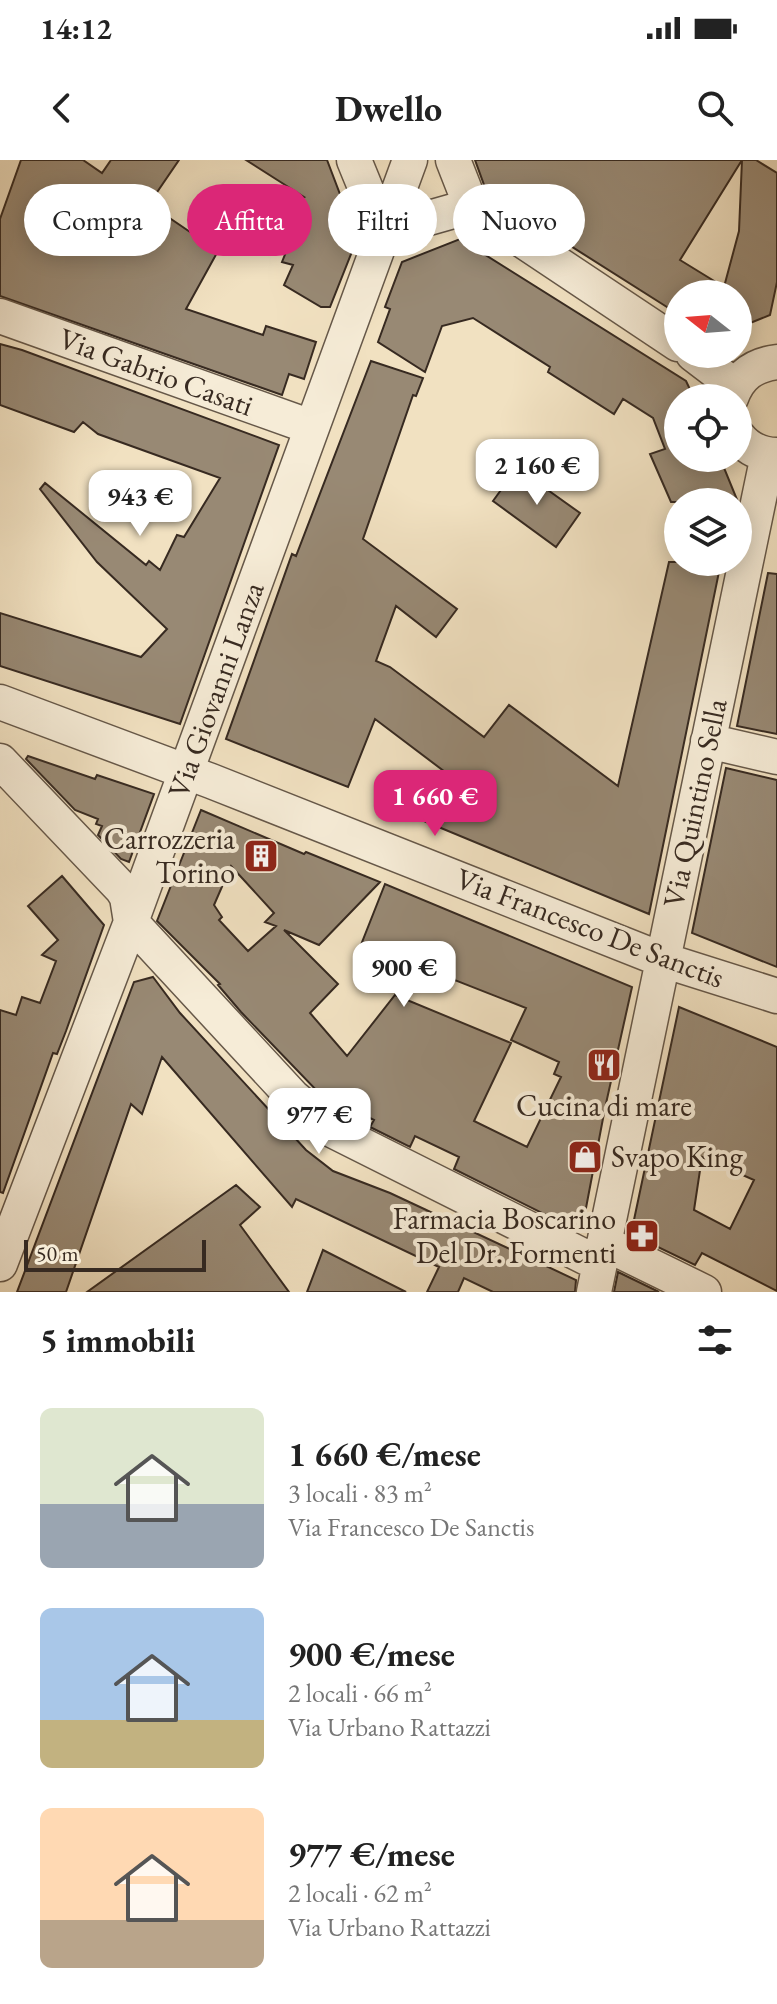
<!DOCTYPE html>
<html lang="it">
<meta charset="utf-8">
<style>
:root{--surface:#fff;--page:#f2f2f2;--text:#222;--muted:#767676;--accent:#db2777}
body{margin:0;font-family:"EB Garamond",serif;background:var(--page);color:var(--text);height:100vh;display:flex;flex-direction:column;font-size:30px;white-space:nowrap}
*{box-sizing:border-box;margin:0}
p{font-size:26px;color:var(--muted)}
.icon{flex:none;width:44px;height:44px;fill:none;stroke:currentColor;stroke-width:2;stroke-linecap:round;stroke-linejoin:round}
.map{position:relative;height:1132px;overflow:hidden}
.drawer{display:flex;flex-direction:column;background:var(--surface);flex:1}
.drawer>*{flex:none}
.hud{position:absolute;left:24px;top:24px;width:730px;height:72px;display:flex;gap:16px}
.needle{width:52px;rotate:287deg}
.fabs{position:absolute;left:664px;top:120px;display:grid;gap:16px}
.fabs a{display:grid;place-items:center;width:88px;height:88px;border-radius:50%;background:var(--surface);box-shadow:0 4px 20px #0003;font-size:40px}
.scale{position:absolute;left:24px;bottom:20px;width:182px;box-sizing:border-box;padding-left:8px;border:4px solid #372a21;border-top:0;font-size:22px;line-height:28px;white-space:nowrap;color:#372a21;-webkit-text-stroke:6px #f6ecd7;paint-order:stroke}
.price{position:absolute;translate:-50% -68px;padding:0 18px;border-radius:16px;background:#fff;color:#222;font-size:26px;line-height:52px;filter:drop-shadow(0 2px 4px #0008)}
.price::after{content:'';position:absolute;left:50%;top:48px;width:24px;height:18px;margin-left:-12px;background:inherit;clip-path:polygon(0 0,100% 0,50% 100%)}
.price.selected{background:var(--accent);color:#fff}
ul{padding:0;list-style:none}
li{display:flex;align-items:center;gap:24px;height:200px;padding:0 40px}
li span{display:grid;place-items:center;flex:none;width:224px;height:160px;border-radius:12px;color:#555}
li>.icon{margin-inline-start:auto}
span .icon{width:96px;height:96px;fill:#fffc;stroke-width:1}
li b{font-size:34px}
h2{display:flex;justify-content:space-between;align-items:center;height:96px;padding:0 40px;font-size:34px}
.chip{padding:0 28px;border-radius:36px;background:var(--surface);box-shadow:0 4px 20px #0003;font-size:28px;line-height:72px}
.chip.selected{background:var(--accent);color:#fff}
.status{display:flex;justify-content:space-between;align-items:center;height:56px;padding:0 40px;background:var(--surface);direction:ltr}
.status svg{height:22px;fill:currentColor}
header{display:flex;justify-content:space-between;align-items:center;height:104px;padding:0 40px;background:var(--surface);font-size:36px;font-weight:700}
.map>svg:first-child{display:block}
</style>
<div class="status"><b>14:12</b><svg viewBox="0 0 49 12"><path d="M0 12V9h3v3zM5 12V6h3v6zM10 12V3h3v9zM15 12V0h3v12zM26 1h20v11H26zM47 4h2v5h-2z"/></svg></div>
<header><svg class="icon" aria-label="back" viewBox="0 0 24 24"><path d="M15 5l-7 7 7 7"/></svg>Dwello<svg class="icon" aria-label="search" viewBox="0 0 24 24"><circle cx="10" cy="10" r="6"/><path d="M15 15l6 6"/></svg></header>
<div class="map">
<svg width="777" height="1132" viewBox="0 0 777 1132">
<rect width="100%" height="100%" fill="#f1e1c1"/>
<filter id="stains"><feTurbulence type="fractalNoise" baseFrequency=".0025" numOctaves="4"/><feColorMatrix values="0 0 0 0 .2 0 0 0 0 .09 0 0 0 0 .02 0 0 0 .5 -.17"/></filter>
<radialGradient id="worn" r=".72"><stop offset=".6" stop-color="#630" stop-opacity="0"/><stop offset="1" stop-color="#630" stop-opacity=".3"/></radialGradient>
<path fill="#988974" stroke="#372a21" stroke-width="2" fill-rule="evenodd" d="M21,0H83L102,13L111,0H179L149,44L218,91L186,149L263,175L266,166L316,182L304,219L289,214L282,235L0,136V59Z
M246,0H327L357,79L330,147H321L284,125L293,105L282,102L292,77L281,46L304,37Z
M475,0H742L680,100L724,127L739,71L742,0H756L777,13V122L770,155L738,168V134H678V154L487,33Z
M460,79L686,221L694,238H678V298H720L738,342H671L650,294L665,289L653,258L623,239L614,254L548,212L550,207L473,158L442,166L425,212L378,182L390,149L385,147L402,102Z
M0,184L22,190L279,285L180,564L0,506V453L141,497L167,469L97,402L40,329L45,323L146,405L149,401L160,410L177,375L184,377L220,318L98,274L83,262L74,272L0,245Z
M371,201L423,218L416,236L413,235L363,379L457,449L436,477L396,446L376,501L390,507L484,577L509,545L618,626L669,402H721L649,754L424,661L453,618L375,559L348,627L226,579L292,394L296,396Z
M517,308L580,353L556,387L493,341Z
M768,413L777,414V574L737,566Z
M28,596L95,619L97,615L154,634L129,702L121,699L98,675L102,666L96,664L98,659L75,650L26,599Z
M726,608L777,620V807L692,773Z
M201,650L304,694L306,692L380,722L319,785L284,770L338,824L310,853L347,896L395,835L511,883L474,961L527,987L561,917L554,914L559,902L511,880L526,848L409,802L402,820L355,800L385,724L632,827L605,948L582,1069L566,1065L454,1009L459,997L415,976L410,987L370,967L374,960L319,933L241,852L218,825L220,824L157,761ZM231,706L274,753L265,762L276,766L248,791L219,760L222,757L214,745Z
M62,716L104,765L66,871L57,894L53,893L3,1033L0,1032V850L16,855L22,837L40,843L56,801L42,795L58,780L28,746Z
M153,817L180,853L306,990L333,1011L390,1033L576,1120L575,1132H493L464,1118L458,1132H427L439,1107L296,1039L292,1047L162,897L142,954L131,944L66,1132H17L134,822Z
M679,847L777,887V1131L702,1093L695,1105L631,1074ZM702,997L754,1020L730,1069L694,1050Z
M236,1025L260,1047L240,1065L289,1132H87Z
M323,1090L406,1132H307Z
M618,1112L659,1132H614Z"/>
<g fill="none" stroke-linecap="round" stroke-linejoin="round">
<g stroke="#665849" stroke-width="37">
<path id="minor" d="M354,0L383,71L471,46
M453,0L471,46L678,184
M0,156L311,267
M693,194L735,226
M731,238C739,215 754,205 777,202
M738,276C748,289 761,295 777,295
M0,542L211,621L663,800L777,836
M708,581L777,597
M0,601L122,729L127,737L131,762L293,937L334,971L599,1104
M604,1083L704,1132
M0,1104L131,762L410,0
M594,1132L768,295"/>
</g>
<use href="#minor" stroke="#f6ecd7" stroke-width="34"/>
</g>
<defs>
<g id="building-square" transform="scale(1.8)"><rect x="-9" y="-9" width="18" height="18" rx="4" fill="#8f2418" stroke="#f6ecd7"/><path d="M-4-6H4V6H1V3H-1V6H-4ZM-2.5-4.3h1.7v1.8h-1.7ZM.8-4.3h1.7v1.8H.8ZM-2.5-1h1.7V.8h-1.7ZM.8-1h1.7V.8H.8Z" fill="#fff"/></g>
<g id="restaurant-square" transform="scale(1.8)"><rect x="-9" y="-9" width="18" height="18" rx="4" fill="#8f2418" stroke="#f6ecd7"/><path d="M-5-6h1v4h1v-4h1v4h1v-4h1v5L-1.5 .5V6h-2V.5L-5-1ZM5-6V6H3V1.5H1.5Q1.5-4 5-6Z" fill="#fff"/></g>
<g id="shop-square" transform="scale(1.8)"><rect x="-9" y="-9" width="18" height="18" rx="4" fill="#8f2418" stroke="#f6ecd7"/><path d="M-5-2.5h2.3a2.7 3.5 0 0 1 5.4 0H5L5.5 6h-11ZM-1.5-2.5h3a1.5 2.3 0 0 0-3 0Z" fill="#fff"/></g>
<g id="pharmacy-square" transform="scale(1.8)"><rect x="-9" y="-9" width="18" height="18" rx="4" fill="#8f2418" stroke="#f6ecd7"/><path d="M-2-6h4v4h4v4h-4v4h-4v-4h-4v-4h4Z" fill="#fff"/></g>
</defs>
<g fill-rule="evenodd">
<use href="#building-square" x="261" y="696"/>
<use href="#restaurant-square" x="604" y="905"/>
<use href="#shop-square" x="585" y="997"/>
<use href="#pharmacy-square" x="642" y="1076"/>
</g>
<g text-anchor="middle" stroke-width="8" stroke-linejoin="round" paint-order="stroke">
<g font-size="30" fill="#372a21" stroke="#f6ecd7">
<text transform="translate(156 212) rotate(20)" y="10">Via Gabrio Casati</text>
<text transform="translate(216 530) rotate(-70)" y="10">Via Giovanni Lanza</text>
<text transform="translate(695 643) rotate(-78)" y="10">Via Quintino Sella</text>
<text transform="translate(590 768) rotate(21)" y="10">Via Francesco De Sanctis</text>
</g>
<g font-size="30" fill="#372a21" stroke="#f6ecd7" text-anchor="end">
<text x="235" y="689">Carrozzeria<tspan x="235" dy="34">Torino</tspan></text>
<text x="604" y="956" text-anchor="middle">Cucina di mare</text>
<text x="611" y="1007" text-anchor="start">Svapo King</text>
<text x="616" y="1069">Farmacia Boscarino<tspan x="616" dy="34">Del Dr. Formenti</tspan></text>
</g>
</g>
<rect width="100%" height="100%" filter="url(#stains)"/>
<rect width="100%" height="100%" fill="url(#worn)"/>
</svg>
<div class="fabs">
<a><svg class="needle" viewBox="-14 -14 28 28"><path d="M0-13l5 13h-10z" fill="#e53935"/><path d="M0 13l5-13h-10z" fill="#767676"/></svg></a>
<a><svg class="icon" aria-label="locate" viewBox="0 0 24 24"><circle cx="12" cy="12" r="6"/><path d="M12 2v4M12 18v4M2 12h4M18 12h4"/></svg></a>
<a><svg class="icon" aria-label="layers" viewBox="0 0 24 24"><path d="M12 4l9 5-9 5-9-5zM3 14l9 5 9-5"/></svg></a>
</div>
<div class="scale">50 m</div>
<b class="price" style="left:537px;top:347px">2 160 €</b>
<b class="price" style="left:140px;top:378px">943 €</b>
<b class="price selected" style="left:435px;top:678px">1 660 €</b>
<b class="price" style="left:404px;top:849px">900 €</b>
<b class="price" style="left:319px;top:996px">977 €</b>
<div class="hud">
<a class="chip">Compra</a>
<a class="chip selected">Affitta</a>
<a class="chip">Filtri</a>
<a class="chip">Nuovo</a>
</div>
</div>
<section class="drawer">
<h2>5 immobili<svg class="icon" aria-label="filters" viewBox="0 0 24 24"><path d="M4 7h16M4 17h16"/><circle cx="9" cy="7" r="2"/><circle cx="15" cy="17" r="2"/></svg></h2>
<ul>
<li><span style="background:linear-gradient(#dfe7d0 60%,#9aa5b1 0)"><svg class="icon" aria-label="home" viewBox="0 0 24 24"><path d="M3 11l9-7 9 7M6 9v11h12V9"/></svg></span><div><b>1 660 €/mese</b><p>3 locali · 83 m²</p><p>Via Francesco De Sanctis</p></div></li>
<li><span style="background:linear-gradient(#a9c7e8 70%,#c2b280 0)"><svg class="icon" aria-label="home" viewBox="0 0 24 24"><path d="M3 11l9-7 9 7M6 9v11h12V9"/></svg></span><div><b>900 €/mese</b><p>2 locali · 66 m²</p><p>Via Urbano Rattazzi</p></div></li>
<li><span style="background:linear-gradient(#ffd9b3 70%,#b9a48a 0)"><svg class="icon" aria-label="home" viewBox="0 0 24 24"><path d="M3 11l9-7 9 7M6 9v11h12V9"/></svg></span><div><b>977 €/mese</b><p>2 locali · 62 m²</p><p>Via Urbano Rattazzi</p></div></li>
</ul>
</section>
